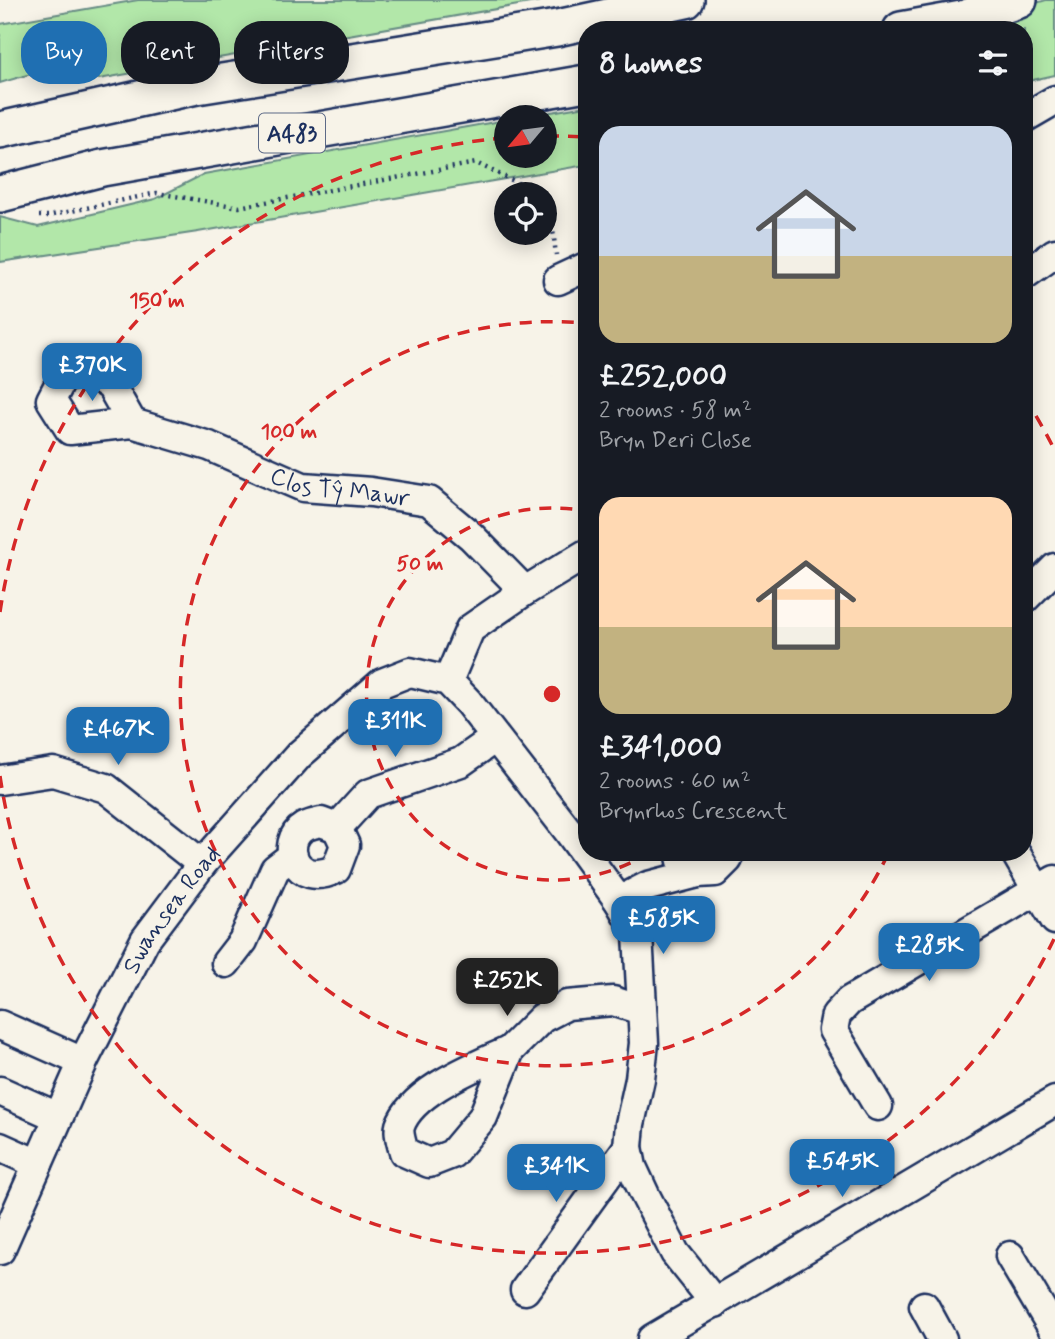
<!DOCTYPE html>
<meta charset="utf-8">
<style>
:root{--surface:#171b24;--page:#20242c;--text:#f1f3f6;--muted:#9ea1a6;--accent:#1f6fb2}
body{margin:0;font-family:Mynerve,sans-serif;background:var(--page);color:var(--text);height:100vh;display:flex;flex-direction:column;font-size:26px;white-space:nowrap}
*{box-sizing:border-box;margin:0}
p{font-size:23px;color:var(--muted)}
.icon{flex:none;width:38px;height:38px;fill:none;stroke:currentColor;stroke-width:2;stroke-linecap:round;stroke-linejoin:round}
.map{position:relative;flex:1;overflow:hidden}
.side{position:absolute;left:578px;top:21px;width:455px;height:840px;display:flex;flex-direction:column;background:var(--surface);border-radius:28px;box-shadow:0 4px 18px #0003}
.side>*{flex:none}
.guide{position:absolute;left:21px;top:21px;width:452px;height:63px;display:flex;gap:14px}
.needle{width:46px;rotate:241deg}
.controls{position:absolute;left:494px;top:105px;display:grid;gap:14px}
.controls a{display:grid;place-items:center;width:63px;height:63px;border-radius:50%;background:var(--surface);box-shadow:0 4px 18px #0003;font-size:35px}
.price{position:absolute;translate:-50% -60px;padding:0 16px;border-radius:14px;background:var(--accent);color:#fff;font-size:23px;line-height:46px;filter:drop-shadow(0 2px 4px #0008)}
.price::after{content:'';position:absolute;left:50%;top:42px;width:21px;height:16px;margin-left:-10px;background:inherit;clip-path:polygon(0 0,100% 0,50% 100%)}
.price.selected{background:#222;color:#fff}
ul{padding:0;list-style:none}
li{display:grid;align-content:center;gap:14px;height:371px;padding:0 21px}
li span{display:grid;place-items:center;height:217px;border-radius:21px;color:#555}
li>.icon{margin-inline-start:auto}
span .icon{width:126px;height:126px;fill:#fffc;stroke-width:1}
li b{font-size:30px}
h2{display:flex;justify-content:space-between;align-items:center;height:84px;padding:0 21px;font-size:30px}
.chip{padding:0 24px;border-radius:28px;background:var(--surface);box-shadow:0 4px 18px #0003;font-size:24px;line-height:63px}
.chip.selected{background:var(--accent);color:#fff}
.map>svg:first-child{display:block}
</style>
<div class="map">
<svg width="1055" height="1339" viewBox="0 0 1055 1339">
<rect width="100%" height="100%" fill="#f7f3e8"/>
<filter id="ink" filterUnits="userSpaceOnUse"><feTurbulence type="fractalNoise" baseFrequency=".0143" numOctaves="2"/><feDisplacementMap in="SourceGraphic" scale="14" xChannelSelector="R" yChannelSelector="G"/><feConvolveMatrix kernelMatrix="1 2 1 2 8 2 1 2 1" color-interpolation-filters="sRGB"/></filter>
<g filter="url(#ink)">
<path fill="#b2e7a9" stroke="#668b84" stroke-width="2" d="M138,0H547L99,79L54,67L0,83V24Z
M1046,0H1055V75L1024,82V30H949Z
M586,106V165L198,232L0,262V217L38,227L155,199L204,174L506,120V156H544V117H522Z"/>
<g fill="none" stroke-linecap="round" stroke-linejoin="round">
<g stroke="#1b2f5e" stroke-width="33">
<g id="minor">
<path d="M1024,118L1055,100"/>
<path d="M1024,275L1055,253"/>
<path d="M558,280L586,267"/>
<path id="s1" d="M132,423L111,386L87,370L62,379L51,400L70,430L132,423L209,446L303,487L371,492L429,501L471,536L525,591"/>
<path d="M1024,599L1055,568"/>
<path d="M448,681L470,629L525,591L586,554"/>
<path d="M0,780L53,772L106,788L202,864"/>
<path d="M321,822L337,828L345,845L336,869C294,889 279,842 304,827C309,825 316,823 321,822Z"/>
<path d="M337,828L368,794L461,762L495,738"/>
<path d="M680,852L682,861L698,873"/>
<path d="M1015,852L1055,920"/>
<path d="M619,901L648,886L698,873L715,872L728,859L729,852"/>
<path d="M226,963L243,941L275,869L292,856"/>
<path d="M0,1025L83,1062"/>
<path d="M510,1050C479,1065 412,1090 400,1126C398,1133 402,1145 404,1152L429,1163L452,1154L483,1117L510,1050L542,1018L567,1005L613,1001L641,1010"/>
<path d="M0,1091L58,1117"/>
<path d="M878,1106L833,1030L836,1015L849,1001L1055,880"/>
<path d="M0,1147L38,1164"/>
<path id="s2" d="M0,1250L83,1062L145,940L202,864L299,755L382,683L410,672L448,681L468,702L569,832L619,901L638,934L644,1043L640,1079L630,1124L628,1147L632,1167L645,1195L675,1253L715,1303"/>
<path d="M1010,1256L1055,1332"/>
<path d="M525,1290L628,1147"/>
<path d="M924,1306L942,1339"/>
<path d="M652,1339L1055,1101"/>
</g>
</g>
<g stroke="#1b2f5e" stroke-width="40">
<path id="major" d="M901,30L962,19L1019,0
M0,130L197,86L557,28L686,0
M0,194L102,168L586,83"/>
</g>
<path stroke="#1b2f5e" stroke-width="4.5" stroke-dasharray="2 5" stroke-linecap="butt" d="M544,214L553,230L556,255
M39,216H48L157,193L239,207L476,163L530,189L533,194"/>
<use href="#minor" stroke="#f7f3e8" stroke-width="28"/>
<use href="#major" stroke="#f7f3e8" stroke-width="35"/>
</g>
</g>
<g fill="none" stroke="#d62828" stroke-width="3.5" stroke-dasharray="12 9">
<path d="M649 853A186 186 0 1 1 586 511"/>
<path d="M888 854A372 372 0 1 1 584 323"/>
<path d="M1054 939A558 558 0 0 1 0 776M0 612A558 558 0 0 1 503 138M547 136A558 558 0 0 1 586 137M1025 398A558 558 0 0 1 1054 449"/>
</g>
<g text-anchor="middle" stroke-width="7" stroke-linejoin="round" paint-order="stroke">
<rect fill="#f7f3e8" stroke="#5d6a87" stroke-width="2" x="259" y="113.5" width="66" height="39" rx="5"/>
<g font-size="23" font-weight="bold" fill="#1b2f5e">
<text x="292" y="141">A483</text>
</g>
<g font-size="24" fill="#1b2f5e" stroke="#f7f3e8">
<text dy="8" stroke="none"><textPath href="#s1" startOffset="439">Clos Tŷ Mawr</textPath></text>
<text dy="8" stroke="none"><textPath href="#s2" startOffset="382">Swansea Road</textPath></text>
</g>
</g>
<circle cx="552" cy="694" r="10" fill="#d62828" stroke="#f7f3e8" stroke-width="3.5"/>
<g font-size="21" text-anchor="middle" font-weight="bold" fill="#d62828" stroke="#f7f3e8" stroke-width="7" stroke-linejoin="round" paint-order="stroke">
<text x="157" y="307">150 m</text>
<text x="289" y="438">100 m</text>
<text x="420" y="570">50 m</text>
</g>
</svg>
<div class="controls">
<a><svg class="needle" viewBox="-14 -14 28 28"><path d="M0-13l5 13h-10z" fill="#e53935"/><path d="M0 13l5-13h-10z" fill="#9ea1a6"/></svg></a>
<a><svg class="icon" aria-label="locate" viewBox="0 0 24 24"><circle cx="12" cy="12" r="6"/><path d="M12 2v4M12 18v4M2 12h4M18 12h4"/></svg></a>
</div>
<b class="price" style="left:92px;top:403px">£370K</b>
<b class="price" style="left:395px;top:759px">£311K</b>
<b class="price" style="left:118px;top:767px">£467K</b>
<b class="price" style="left:663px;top:956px">£585K</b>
<b class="price" style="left:929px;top:983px">£285K</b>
<b class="price selected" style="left:507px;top:1018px">£252K</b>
<b class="price" style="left:842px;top:1199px">£545K</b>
<b class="price" style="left:556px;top:1204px">£341K</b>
<div class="guide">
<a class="chip selected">Buy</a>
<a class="chip">Rent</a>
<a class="chip">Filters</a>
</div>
<section class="side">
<h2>8 homes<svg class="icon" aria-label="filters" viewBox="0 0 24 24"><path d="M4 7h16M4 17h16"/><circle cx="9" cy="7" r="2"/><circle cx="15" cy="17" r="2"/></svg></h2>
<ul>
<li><span style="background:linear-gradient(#c9d6e8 60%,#c2b280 0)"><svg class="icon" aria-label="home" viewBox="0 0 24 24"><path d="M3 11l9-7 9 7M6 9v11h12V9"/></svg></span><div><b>£252,000</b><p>2 rooms · 58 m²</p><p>Bryn Deri Close</p></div></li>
<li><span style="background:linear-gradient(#ffd9b3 60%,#c2b280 0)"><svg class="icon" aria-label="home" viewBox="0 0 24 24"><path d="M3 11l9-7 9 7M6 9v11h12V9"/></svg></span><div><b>£341,000</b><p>2 rooms · 60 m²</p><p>Brynrhos Crescent</p></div></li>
</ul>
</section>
</div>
